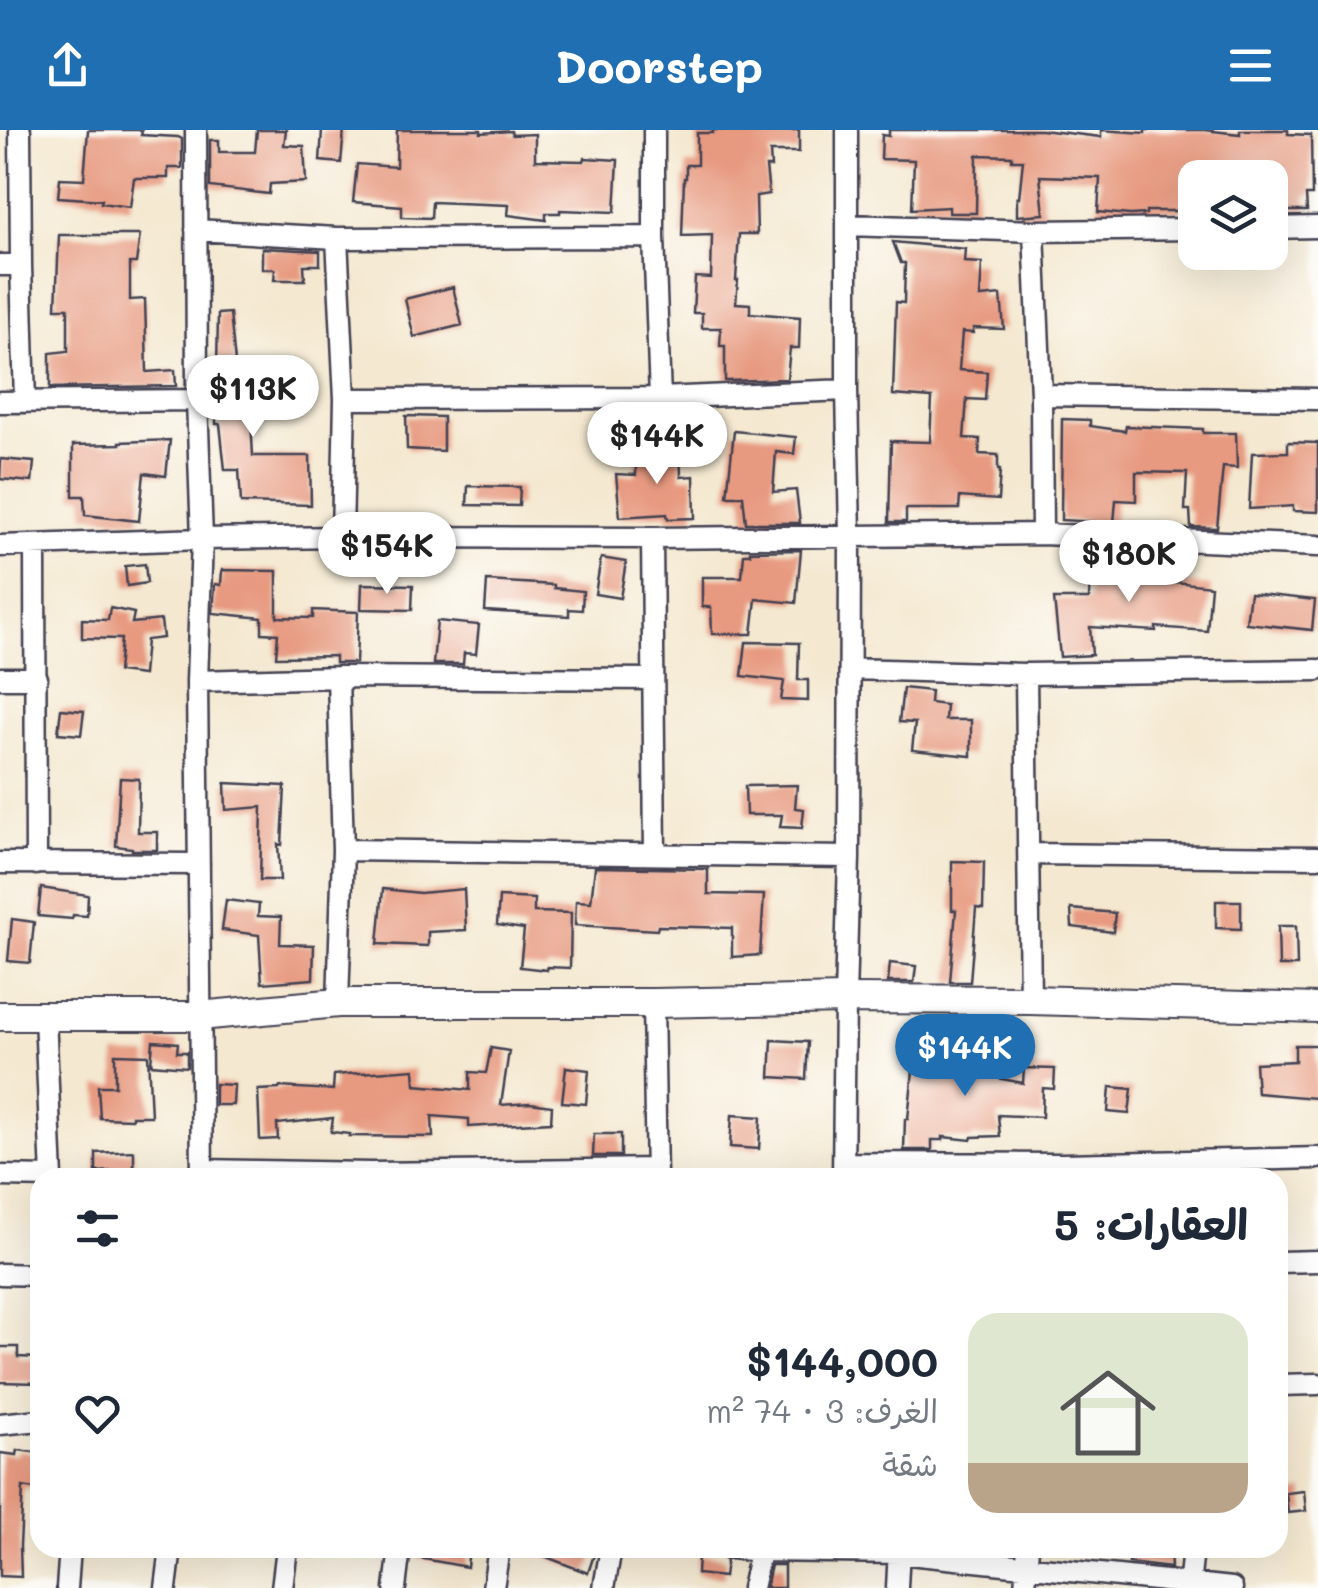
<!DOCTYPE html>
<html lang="ar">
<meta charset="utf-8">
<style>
:root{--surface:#fff;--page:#f2f2f3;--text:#1f2937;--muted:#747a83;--line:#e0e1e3;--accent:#1f6fb2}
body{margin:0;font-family:Mali,"Playpen Sans Arabic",sans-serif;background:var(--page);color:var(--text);direction:rtl;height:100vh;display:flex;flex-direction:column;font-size:38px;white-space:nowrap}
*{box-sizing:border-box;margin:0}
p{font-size:32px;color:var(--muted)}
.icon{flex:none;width:55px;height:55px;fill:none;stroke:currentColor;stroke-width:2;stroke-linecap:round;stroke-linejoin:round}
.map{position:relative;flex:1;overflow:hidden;direction:ltr}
.panel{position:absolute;left:30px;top:1038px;width:1258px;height:390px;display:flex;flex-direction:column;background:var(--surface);border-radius:30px;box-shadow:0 10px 40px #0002;direction:rtl}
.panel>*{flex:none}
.tools{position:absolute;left:1178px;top:30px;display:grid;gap:20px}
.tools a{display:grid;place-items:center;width:110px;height:110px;border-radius:20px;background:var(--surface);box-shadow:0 10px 40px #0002;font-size:50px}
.price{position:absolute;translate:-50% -85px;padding:0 22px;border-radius:35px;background:#fff;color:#222;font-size:32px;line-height:65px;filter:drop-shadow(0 2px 5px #0008)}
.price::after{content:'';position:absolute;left:50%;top:60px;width:30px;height:22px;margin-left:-15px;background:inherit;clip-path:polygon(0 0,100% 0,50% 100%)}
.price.selected{background:var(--accent);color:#fff}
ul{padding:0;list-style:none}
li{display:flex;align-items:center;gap:30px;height:250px;padding:0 40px}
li+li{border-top:2px solid var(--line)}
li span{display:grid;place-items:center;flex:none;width:280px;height:200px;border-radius:30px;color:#555}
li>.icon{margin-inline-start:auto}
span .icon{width:120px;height:120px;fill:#fffc;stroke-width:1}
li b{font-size:42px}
h2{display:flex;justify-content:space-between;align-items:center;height:120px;padding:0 40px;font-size:42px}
header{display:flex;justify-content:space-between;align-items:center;height:130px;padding:0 40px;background:var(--accent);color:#fff;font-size:45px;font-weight:700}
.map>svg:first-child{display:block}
</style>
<header><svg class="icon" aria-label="menu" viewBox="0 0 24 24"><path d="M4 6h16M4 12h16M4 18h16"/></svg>Doorstep<svg class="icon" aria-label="share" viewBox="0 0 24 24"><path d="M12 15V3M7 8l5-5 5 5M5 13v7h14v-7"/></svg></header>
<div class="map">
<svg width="1318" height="1458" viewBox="0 0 1318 1458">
<rect width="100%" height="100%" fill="#fdfcf7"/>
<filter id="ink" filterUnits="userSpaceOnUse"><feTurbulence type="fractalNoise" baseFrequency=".01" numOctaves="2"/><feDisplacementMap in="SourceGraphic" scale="20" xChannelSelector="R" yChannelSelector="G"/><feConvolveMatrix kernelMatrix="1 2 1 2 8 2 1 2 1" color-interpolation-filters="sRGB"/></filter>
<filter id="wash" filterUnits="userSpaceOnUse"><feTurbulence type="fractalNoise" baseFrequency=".0048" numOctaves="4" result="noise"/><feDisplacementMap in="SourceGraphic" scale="40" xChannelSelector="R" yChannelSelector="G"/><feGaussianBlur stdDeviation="2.25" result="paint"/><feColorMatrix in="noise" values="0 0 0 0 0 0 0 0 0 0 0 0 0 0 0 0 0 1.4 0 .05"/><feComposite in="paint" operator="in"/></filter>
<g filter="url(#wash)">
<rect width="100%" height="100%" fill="#f4e8d0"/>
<g id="blocks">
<path fill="#e79a80" d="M88,0H142L141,5L178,7L182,9V38H168V48H134L130,77L101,73L102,70L58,67L60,48L84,49Z
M257,0H286L284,15L304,16L306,52L270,54L269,64L210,57V10H219V22H255Z
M322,0H344L341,33L320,31Z
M397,0H481V3L511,1L512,5L535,4V30L584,31L585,28L618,30L615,82L560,80V83H546V90L508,85L509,75L432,72L431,88L402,87V76L353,72L357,34L396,37Z
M713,0H799V22H770L771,37H766L769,64L756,66L757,104H739L736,150H738L736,173L750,174V183L800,187L799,218H790L787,249L725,251V216H720L721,198H702V183H693L695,147L711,148L712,105L682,106L684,48H686V35H697V3H713Z
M889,0H1041L1101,7V0L1145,3V0H1204L1240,4V0H1288V4L1311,5L1312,65H1306L1307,81H1275V68H1270V48H1195V81H1146V84L1130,85L1098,82L1100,48L1040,46L1044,84L1017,86V68H1019L1023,30H1012V26L977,25L976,83H949V77L912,79L914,30L881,29L882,5L889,6Z
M59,105H140L136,133H130V170L145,169L147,242L175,240L176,256L50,258V223L68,221V178H56Z
M893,112L965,119L964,132L982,133L980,167L1001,165L1004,199L973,198V203L962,202L959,240L987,242L985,270L967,269L964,308L980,309L979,324L998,325V340H1000L998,370L960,367L959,379H906V392H889L891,311L930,312L932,268L893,265L896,172L904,173L905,133H901Z
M262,118L320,121V135H304L305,150H274L275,139H262Z
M453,157L462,195L414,207L405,169Z
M230,183L239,272H250L253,326H310L311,375L241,373L239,340H225L220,294H216L218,184Z
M406,286L443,287V321L407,319Z
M1062,289L1090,290V296L1125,301L1126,296L1203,299V303H1236L1237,338L1223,337L1217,398L1191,397L1190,380H1185L1187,343L1136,342V371L1116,370L1114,393L1061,390Z
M734,301L796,307L794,324L776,322L773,362L796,360L800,393H746L743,366H727Z
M170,310L166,346L144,343L139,391L85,385L84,366H73V315L120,314V312Z
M1288,312L1318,313V382L1293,381V376L1249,379L1252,323L1288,322Z
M680,318L681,347L694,346L695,388L668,389L667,384L620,387L616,344L636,345V327H640L641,319Z
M1,329L34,332L32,352L0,349Z
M468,356L520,357L519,376L467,375Z
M801,420L796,473L756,469L752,504H712L711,477H702V447H742L744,424H750V421Z
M601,428L626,432L620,468L595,464Z
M1157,430V450L1211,456L1207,501L1156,497V501L1090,497L1092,525L1060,527L1054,469H1089L1091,431Z
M145,434L147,453L127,456L125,436Z
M222,440L277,441V487L313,488V480L358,482L356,533H335V526L276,527L278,504L262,503V488L213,483L215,454L221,455Z
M487,451L554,455V458L583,461L582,480L569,479V486L485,481Z
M362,454L413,455L412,480L361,479Z
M1250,463L1315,470L1312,500L1246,493Z
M110,478L134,483L132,493L161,490L163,508L146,510L143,545L118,542L121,509L82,508V489L108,490Z
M437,491L479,495L476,524L464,523L463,534H433Z
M746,512L799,513L798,550H808V571L781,570L784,551L742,546Z
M903,558L931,561L930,573L946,575L945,590H971V626L912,620L915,593L899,592Z
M61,579L84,581L81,605L58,603Z
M120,648L139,649L138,702H157V720H132V718L116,716Z
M225,653L285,656L282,715L278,714L280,750H260L262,677L226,680Z
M797,655L795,678L804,679L802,698L780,697L782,685H746L745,656Z
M952,731L984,732L983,779L976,778L970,852H950L956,780H952Z
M595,737L708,739V764L764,765L760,825L732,827V798L658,796L657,800L575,795L576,771L591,772Z
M41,758L88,765L87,786L73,785L72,789L38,786Z
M383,759L420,763L464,759L466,800L428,802V816L378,814Z
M499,767L534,769V782L571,783L570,838L547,837V840L520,837L524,799L497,795Z
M226,770L259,774L258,786L281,787L280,814L314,815L313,849L262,853L259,805L222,800Z
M1216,771H1241V799L1216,798Z
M1071,779L1115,783L1113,802L1072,797Z
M12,789L34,792L30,833L8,831Z
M1278,796H1296L1297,836H1279Z
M890,833L916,836L914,852H888Z
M772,910L808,912L806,949L770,947Z
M153,911L178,913L177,922H187V937L151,934Z
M916,911L956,915L953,942L974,941L975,944L1023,953L1024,938L1055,939L1054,959L1043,958L1042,987L998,985L1000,1006L972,1007L971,1010L943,1007V1010H932V1020H904L905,989H908Z
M1295,915H1316L1317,942L1315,968L1257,963L1255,933L1295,931Z
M491,918L509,921L501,975L530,973L552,976L551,992L469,997V989L432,986L433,1007L349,1006L350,1004L331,1002L333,988L277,994L278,1009L260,1010L258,960L279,959L280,957L333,960L334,945L414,939L415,955L470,960V942L486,943Z
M115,924L148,925L151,986H132V989L100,988L98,956H115Z
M566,937L589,940L586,974L562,972Z
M215,954L234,955L233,975H215Z
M1110,957L1132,959L1129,984L1108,982Z
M732,985L761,987L759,1019L730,1017Z
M594,1004H621V1026H593Z
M134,1021V1040L96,1042V1023Z
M0,1217H18V1227L39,1228V1253L0,1252Z
M18,1320L40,1323V1360L23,1357L20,1416L21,1447L0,1446V1323L17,1325Z
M1304,1361L1306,1381L1288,1383L1286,1363Z
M413,1418H469L467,1437L413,1427Z
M537,1418L595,1422L588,1443L536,1423Z
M1132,1418L1170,1421L1171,1438L1129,1433Z
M698,1425L721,1427L726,1431L724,1447L697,1444Z
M771,1435H784V1458H766Z"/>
</g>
</g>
<g filter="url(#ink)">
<use href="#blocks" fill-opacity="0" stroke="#424051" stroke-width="2.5"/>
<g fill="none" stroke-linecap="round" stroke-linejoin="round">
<g stroke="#424051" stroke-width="25">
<path id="street" d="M20,0L21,135L25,272
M196,0L197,270L202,409L197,551L202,1048
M654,0V107L660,268
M847,95L1034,101L1195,99
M1270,98L1318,97
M196,100L337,108L654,107
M1034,101L1041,265L1042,404
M337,108L345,269L342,407
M0,135H21
M1041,265L1318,269
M345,269L660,268L847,260
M0,272L197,270
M652,408L655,725
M0,416L202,409L342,407L652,408L1042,404L1318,416
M35,416L36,734
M850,539L1026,544L1318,540
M1026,544L1030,870
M0,548H37
M197,551L338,547L653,549
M343,720L849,727
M1030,724L1318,727
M0,733L199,734
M338,873L343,720L338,547
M653,873L656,1048
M45,886L52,1048
M844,1033L1064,1034L1318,1028
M202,1040L371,1043L656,1039
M0,1046L52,1047
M843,1048L845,869L849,727L850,406L847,260V0
M1278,1132L1318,1131
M0,1144L40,1145
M1278,1255L1318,1254
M0,1294L40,1290
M731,1418L760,1421L899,1423L1232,1458
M67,1458L70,1418
M166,1458L171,1418
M282,1458L287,1418
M395,1458L400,1418
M493,1458L499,1418
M604,1458L611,1418
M752,1458L761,1418
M897,1458L899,1418
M1025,1458L1028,1418
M1189,1458L1193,1418"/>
</g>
<g stroke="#424051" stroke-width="32">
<path id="secondary" d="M0,886H199L338,873H653L845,869L1030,870L1318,878"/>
</g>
<use href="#street" stroke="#fff" stroke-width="20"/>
<use href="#secondary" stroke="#fff" stroke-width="28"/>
</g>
</g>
</svg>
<div class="tools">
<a><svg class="icon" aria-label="layers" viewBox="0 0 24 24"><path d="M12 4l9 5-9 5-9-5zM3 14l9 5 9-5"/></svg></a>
</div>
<b class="price" style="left:253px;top:310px">$113K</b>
<b class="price" style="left:657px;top:357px">$144K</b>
<b class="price" style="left:387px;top:467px">$154K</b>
<b class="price" style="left:1129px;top:475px">$180K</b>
<b class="price selected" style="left:965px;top:969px">$144K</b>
<section class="panel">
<h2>العقارات: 5<svg class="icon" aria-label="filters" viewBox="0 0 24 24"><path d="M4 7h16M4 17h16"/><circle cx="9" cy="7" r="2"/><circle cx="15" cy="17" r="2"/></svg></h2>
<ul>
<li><span style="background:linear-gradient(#dfe7d0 75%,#b9a48a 0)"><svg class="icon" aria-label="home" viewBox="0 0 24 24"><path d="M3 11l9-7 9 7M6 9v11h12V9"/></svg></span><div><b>$144,000</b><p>الغرف: 3 · 74 m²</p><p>شقة</p></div><svg class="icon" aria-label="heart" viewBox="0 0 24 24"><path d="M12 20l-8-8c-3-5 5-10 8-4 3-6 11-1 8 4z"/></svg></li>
</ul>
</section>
</div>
